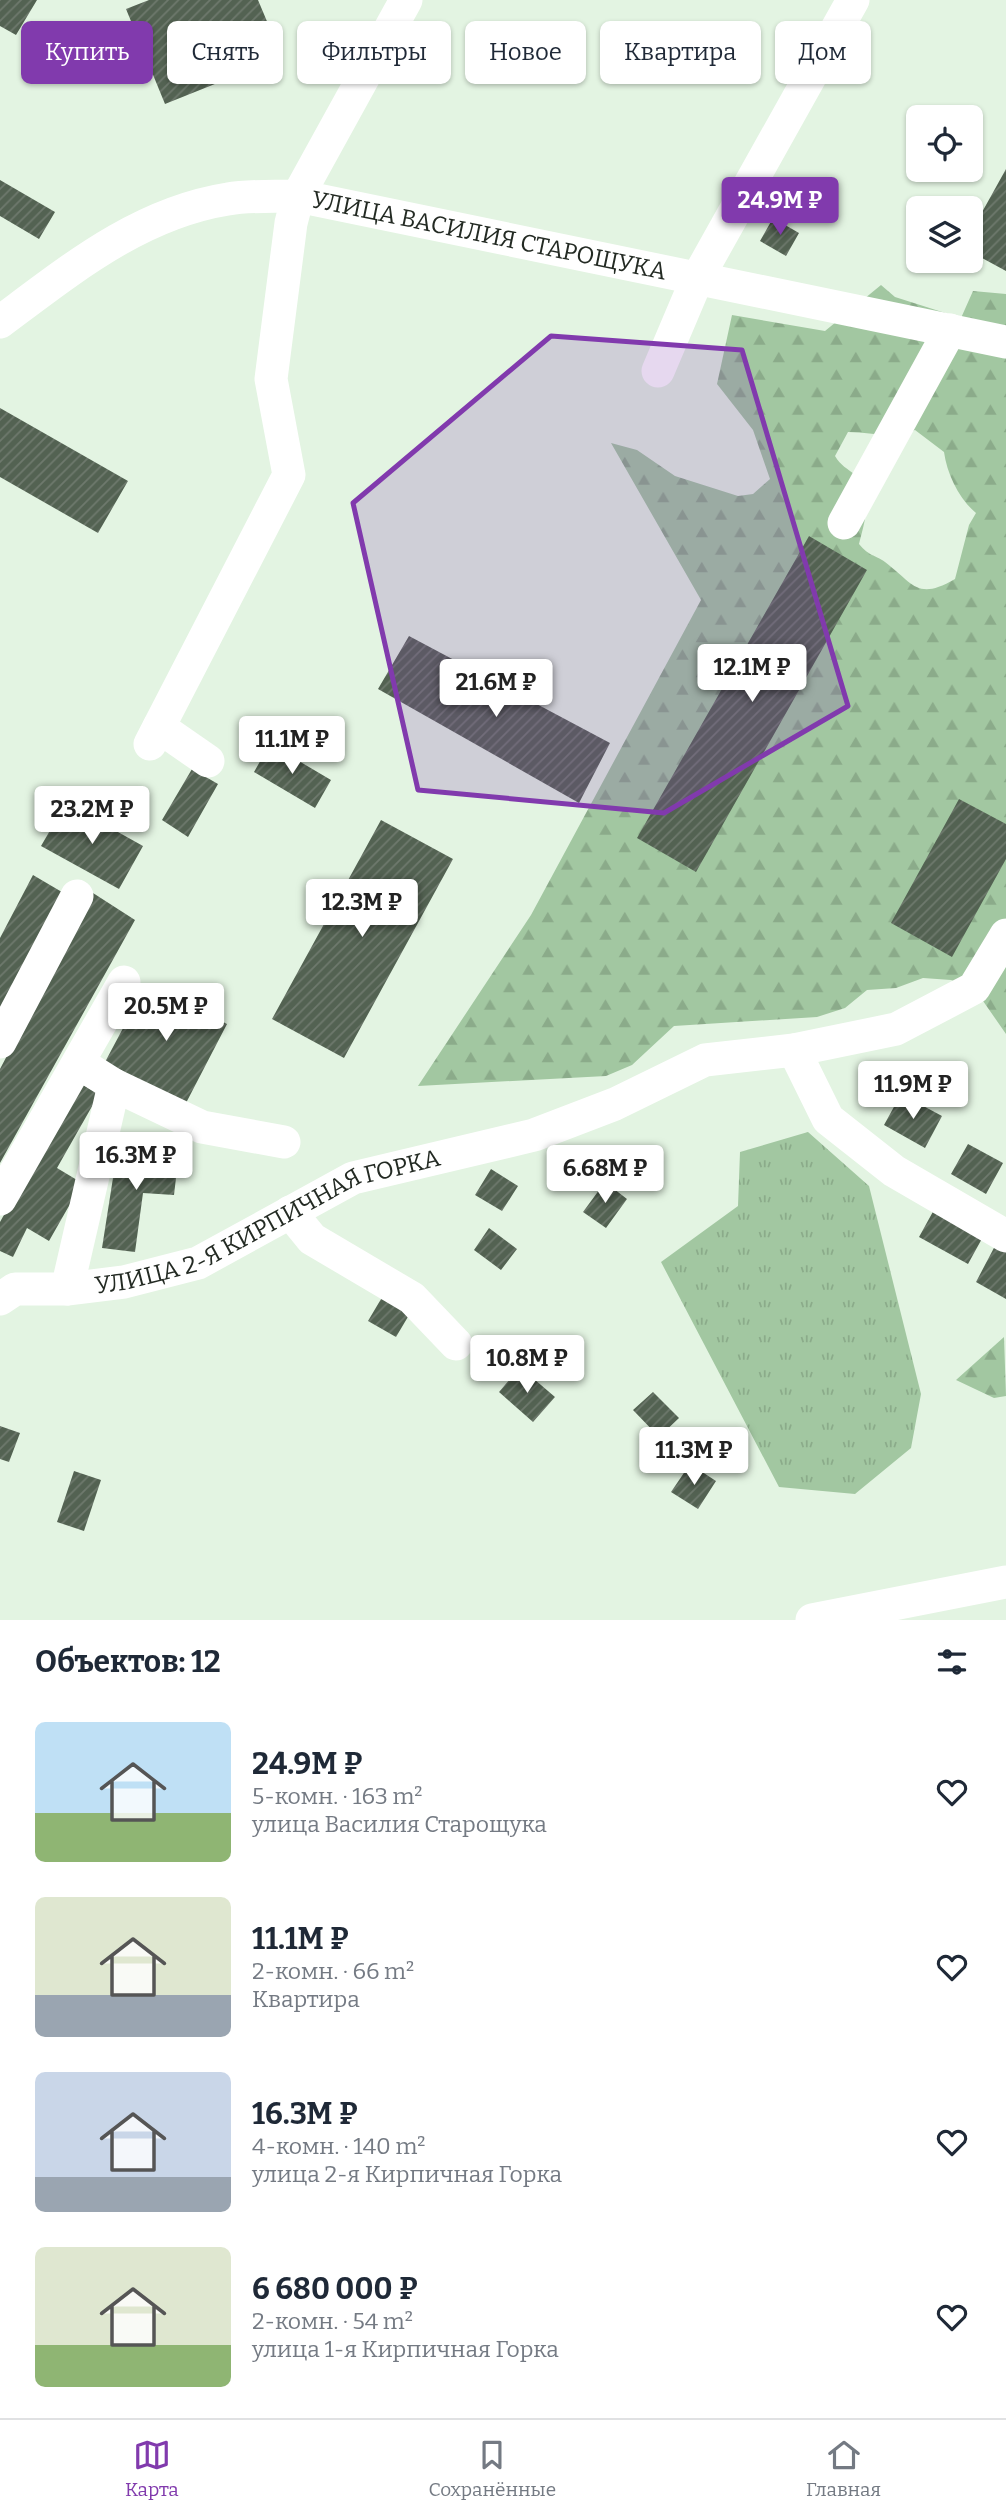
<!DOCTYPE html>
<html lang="ru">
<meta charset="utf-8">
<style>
:root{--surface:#fff;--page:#f6f6f7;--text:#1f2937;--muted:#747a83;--line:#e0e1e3;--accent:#813aad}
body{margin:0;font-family:Bitter,serif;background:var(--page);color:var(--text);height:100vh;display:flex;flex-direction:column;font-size:26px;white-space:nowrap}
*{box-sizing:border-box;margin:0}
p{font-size:23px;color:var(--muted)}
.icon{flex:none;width:38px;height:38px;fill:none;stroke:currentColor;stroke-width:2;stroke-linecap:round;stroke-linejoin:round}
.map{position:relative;height:1620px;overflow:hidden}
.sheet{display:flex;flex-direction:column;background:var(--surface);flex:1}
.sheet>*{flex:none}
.guide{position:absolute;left:21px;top:21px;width:964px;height:63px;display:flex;gap:14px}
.fabs{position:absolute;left:906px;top:105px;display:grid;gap:14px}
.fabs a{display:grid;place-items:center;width:77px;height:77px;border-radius:10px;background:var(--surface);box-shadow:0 2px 5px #0004;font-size:35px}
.price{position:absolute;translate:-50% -60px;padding:0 16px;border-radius:7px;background:#fff;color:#222;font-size:23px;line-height:46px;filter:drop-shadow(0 2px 4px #0008)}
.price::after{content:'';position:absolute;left:50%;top:42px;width:21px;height:16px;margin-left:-10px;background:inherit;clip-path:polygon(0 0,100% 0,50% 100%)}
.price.active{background:var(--accent);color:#fff}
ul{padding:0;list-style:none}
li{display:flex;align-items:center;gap:21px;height:175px;padding:0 35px}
li span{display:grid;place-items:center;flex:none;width:196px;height:140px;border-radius:10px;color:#555}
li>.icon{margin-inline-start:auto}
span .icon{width:84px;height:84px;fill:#fffc;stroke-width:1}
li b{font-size:30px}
h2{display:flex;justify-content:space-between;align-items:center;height:84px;padding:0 35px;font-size:30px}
.chip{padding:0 24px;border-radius:10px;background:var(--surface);box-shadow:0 2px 5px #0004;font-size:24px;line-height:63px}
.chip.active{background:var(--accent);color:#fff}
.tab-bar{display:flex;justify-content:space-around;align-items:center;height:98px;border-top:2px solid var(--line);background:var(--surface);font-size:19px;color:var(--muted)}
.tab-bar a{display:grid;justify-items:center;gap:4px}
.tab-bar .active{color:var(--accent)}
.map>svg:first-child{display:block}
</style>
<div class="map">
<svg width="1006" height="1620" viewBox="0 0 1006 1620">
<defs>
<pattern id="grass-tufts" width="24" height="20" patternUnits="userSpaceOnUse" patternTransform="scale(1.75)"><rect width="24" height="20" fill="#a2c7a1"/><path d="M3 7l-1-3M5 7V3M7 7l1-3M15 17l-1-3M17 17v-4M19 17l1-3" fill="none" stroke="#8bab8a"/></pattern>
<pattern id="forest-firs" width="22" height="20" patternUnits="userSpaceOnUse" patternTransform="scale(1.75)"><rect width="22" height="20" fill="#a2c7a1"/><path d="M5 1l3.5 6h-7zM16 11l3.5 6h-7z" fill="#8bab8a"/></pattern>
<pattern id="building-hatch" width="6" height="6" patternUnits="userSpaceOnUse" patternTransform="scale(1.75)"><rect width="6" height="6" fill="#536252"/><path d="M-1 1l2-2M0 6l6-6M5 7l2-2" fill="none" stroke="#6e796d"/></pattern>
</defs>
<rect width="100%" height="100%" fill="#e3f4e2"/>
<path fill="url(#grass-tufts)" d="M808,1132L869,1186L921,1394L911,1448L855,1494L779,1487L661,1262L738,1206L740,1152Z"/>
<path fill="url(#forest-firs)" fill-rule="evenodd" d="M881,285L895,297L961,318L973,291L1006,294V1034L974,988L951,980L923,978L896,988L867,990L845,1008L817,1017L674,1026L632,1065L606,1076L418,1086L531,915L701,600L611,443L637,450L675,476L738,496L753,494L770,479L753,430L717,384L732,315L825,331ZM915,430L944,452C947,474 959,499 976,513L969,525L955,579C917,601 914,584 885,562C874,554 870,557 859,544C864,523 875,493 855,475C847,468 841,466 835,456L848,432C874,432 888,440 915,430Z
M1004,1337L1006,1396L994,1398L956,1380Z"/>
<path fill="url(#building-hatch)" d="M0,0H37L16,35L0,26Z
M149,0H258L282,57L165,104L126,9Z
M1006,169V271L971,252V232Z
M0,180L55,212L39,239L0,216Z
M773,218L799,233L786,256L760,241Z
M0,408L128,481L98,533L0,477Z
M809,536L867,570L696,872L637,838Z
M409,636L610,743L579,803L378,689Z
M270,744L331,780L315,808L254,772Z
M192,769L218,784L188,837L162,820Z
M959,799L1006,824V859L952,957L891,923Z
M66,803L143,846L119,889L41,846Z
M381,820L453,859L344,1058L272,1019Z
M33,875L67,895L0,1020V938Z
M93,893L135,920L0,1163V1069Z
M147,983L227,1024L186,1103L104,1064Z
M78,1082L99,1094L57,1168L82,1183L49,1241L27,1228L13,1257L0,1251V1222Z
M901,1094L942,1116L925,1148L884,1125Z
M968,1144L1003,1163L986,1194L951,1174Z
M118,1146L179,1152L174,1195L143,1193L135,1252L102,1248Z
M491,1169L518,1186L502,1211L475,1195Z
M605,1182L627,1199L606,1228L583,1212Z
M935,1208L984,1235L968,1264L919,1237Z
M489,1228L517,1249L501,1270L474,1250Z
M996,1244L1006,1250V1299L976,1282Z
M384,1294L412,1310L396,1337L368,1321Z
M520,1367L555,1397L533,1422L499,1392Z
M653,1392L679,1418L659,1437L633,1410Z
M0,1426L20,1433L9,1462L0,1459Z
M690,1464L716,1481L698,1509L671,1492Z
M74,1471L101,1480L84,1531L57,1522Z"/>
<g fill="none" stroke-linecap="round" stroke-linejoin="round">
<g stroke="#fff" stroke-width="33">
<path id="s1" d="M0,322C70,270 139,213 228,199C250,195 275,197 298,196L1006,342"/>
<path d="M658,371L697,279L853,0"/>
<path d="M844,523L950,330"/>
<path d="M159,727L208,761"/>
<path d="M150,744L289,475L271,379L291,223L298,196L406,0"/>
<path d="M0,1042L77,896"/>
<path d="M794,1050L828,1119L894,1171L1006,1236"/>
<path d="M114,1085L202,1127L284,1142"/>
<path d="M0,1199L124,982"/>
<path d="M290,1212L312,1239L412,1298L456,1344"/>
<path d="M67,1289L114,1085L79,1063"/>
<path id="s2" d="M0,1299L15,1289H67L124,1282L198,1263L353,1178L534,1135L615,1104L705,1060L794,1050L896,1029L974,988L1006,935"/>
<path d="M812,1620L1006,1582"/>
</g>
</g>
<path fill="#813aad" fill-opacity="0.2" stroke="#813aad" stroke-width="5" stroke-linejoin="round" d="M551,336L742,350L848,706L664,813L418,790L353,503Z"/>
<g text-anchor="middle" stroke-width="7" stroke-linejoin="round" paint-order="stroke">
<g font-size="24" fill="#232a23" stroke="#fff">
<text dy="8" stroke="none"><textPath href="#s1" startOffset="527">УЛИЦА ВАСИЛИЯ СТАРОЩУКА</textPath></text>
<text dy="8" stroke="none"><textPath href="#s2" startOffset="284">УЛИЦА 2-Я КИРПИЧНАЯ ГОРКА</textPath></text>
</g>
</g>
</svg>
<div class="fabs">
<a><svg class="icon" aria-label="locate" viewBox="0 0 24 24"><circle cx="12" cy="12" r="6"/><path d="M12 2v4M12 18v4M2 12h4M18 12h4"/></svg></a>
<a><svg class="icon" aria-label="layers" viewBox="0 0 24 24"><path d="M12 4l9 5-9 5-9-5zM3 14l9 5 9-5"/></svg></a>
</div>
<b class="price active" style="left:780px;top:237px">24.9M ₽</b>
<b class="price" style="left:752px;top:704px">12.1M ₽</b>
<b class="price" style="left:496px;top:719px">21.6M ₽</b>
<b class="price" style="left:292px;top:776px">11.1M ₽</b>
<b class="price" style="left:92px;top:846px">23.2M ₽</b>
<b class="price" style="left:362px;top:939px">12.3M ₽</b>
<b class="price" style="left:166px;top:1043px">20.5M ₽</b>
<b class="price" style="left:913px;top:1121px">11.9M ₽</b>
<b class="price" style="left:136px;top:1192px">16.3M ₽</b>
<b class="price" style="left:605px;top:1205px">6.68M ₽</b>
<b class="price" style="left:527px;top:1395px">10.8M ₽</b>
<b class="price" style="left:694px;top:1487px">11.3M ₽</b>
<div class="guide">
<a class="chip active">Купить</a>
<a class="chip">Снять</a>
<a class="chip">Фильтры</a>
<a class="chip">Новое</a>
<a class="chip">Квартира</a>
<a class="chip">Дом</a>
</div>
</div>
<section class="sheet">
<h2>Объектов: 12<svg class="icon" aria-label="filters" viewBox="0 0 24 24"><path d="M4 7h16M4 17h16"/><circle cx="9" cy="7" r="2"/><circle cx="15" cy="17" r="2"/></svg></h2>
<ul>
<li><span style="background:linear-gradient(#bfe0f5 65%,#8fb573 0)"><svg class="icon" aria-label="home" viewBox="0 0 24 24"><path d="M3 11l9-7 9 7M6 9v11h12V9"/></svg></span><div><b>24.9M ₽</b><p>5-комн. · 163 m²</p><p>улица Василия Старощука</p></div><svg class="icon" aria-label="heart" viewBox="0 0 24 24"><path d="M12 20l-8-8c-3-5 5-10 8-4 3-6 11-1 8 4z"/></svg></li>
<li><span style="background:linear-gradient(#dfe7d0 70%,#9aa5b1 0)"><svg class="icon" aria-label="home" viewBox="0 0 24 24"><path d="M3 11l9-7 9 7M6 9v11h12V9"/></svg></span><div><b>11.1M ₽</b><p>2-комн. · 66 m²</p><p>Квартира</p></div><svg class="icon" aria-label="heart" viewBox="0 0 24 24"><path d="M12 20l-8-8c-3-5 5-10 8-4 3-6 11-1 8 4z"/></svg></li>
<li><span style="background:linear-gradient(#c9d6e8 75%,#9aa5b1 0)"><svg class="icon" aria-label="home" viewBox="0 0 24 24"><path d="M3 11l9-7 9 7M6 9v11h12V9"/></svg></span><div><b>16.3M ₽</b><p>4-комн. · 140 m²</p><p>улица 2-я Кирпичная Горка</p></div><svg class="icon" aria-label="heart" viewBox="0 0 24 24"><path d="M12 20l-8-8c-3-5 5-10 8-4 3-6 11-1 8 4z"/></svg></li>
<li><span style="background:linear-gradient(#dfe7d0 70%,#8fb573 0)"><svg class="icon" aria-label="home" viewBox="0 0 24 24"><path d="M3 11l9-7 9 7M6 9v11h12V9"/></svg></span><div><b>6 680 000 ₽</b><p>2-комн. · 54 m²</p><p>улица 1-я Кирпичная Горка</p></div><svg class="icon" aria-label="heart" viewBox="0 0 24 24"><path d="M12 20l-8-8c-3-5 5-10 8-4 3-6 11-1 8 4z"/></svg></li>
</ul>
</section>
<nav class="tab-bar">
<a class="active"><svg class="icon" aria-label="map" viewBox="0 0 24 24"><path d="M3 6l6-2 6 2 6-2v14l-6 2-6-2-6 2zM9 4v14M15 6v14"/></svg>Карта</a>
<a><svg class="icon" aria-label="saved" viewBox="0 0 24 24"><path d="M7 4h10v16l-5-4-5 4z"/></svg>Сохранённые</a>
<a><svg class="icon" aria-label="home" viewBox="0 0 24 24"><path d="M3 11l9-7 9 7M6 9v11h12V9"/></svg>Главная</a>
</nav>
